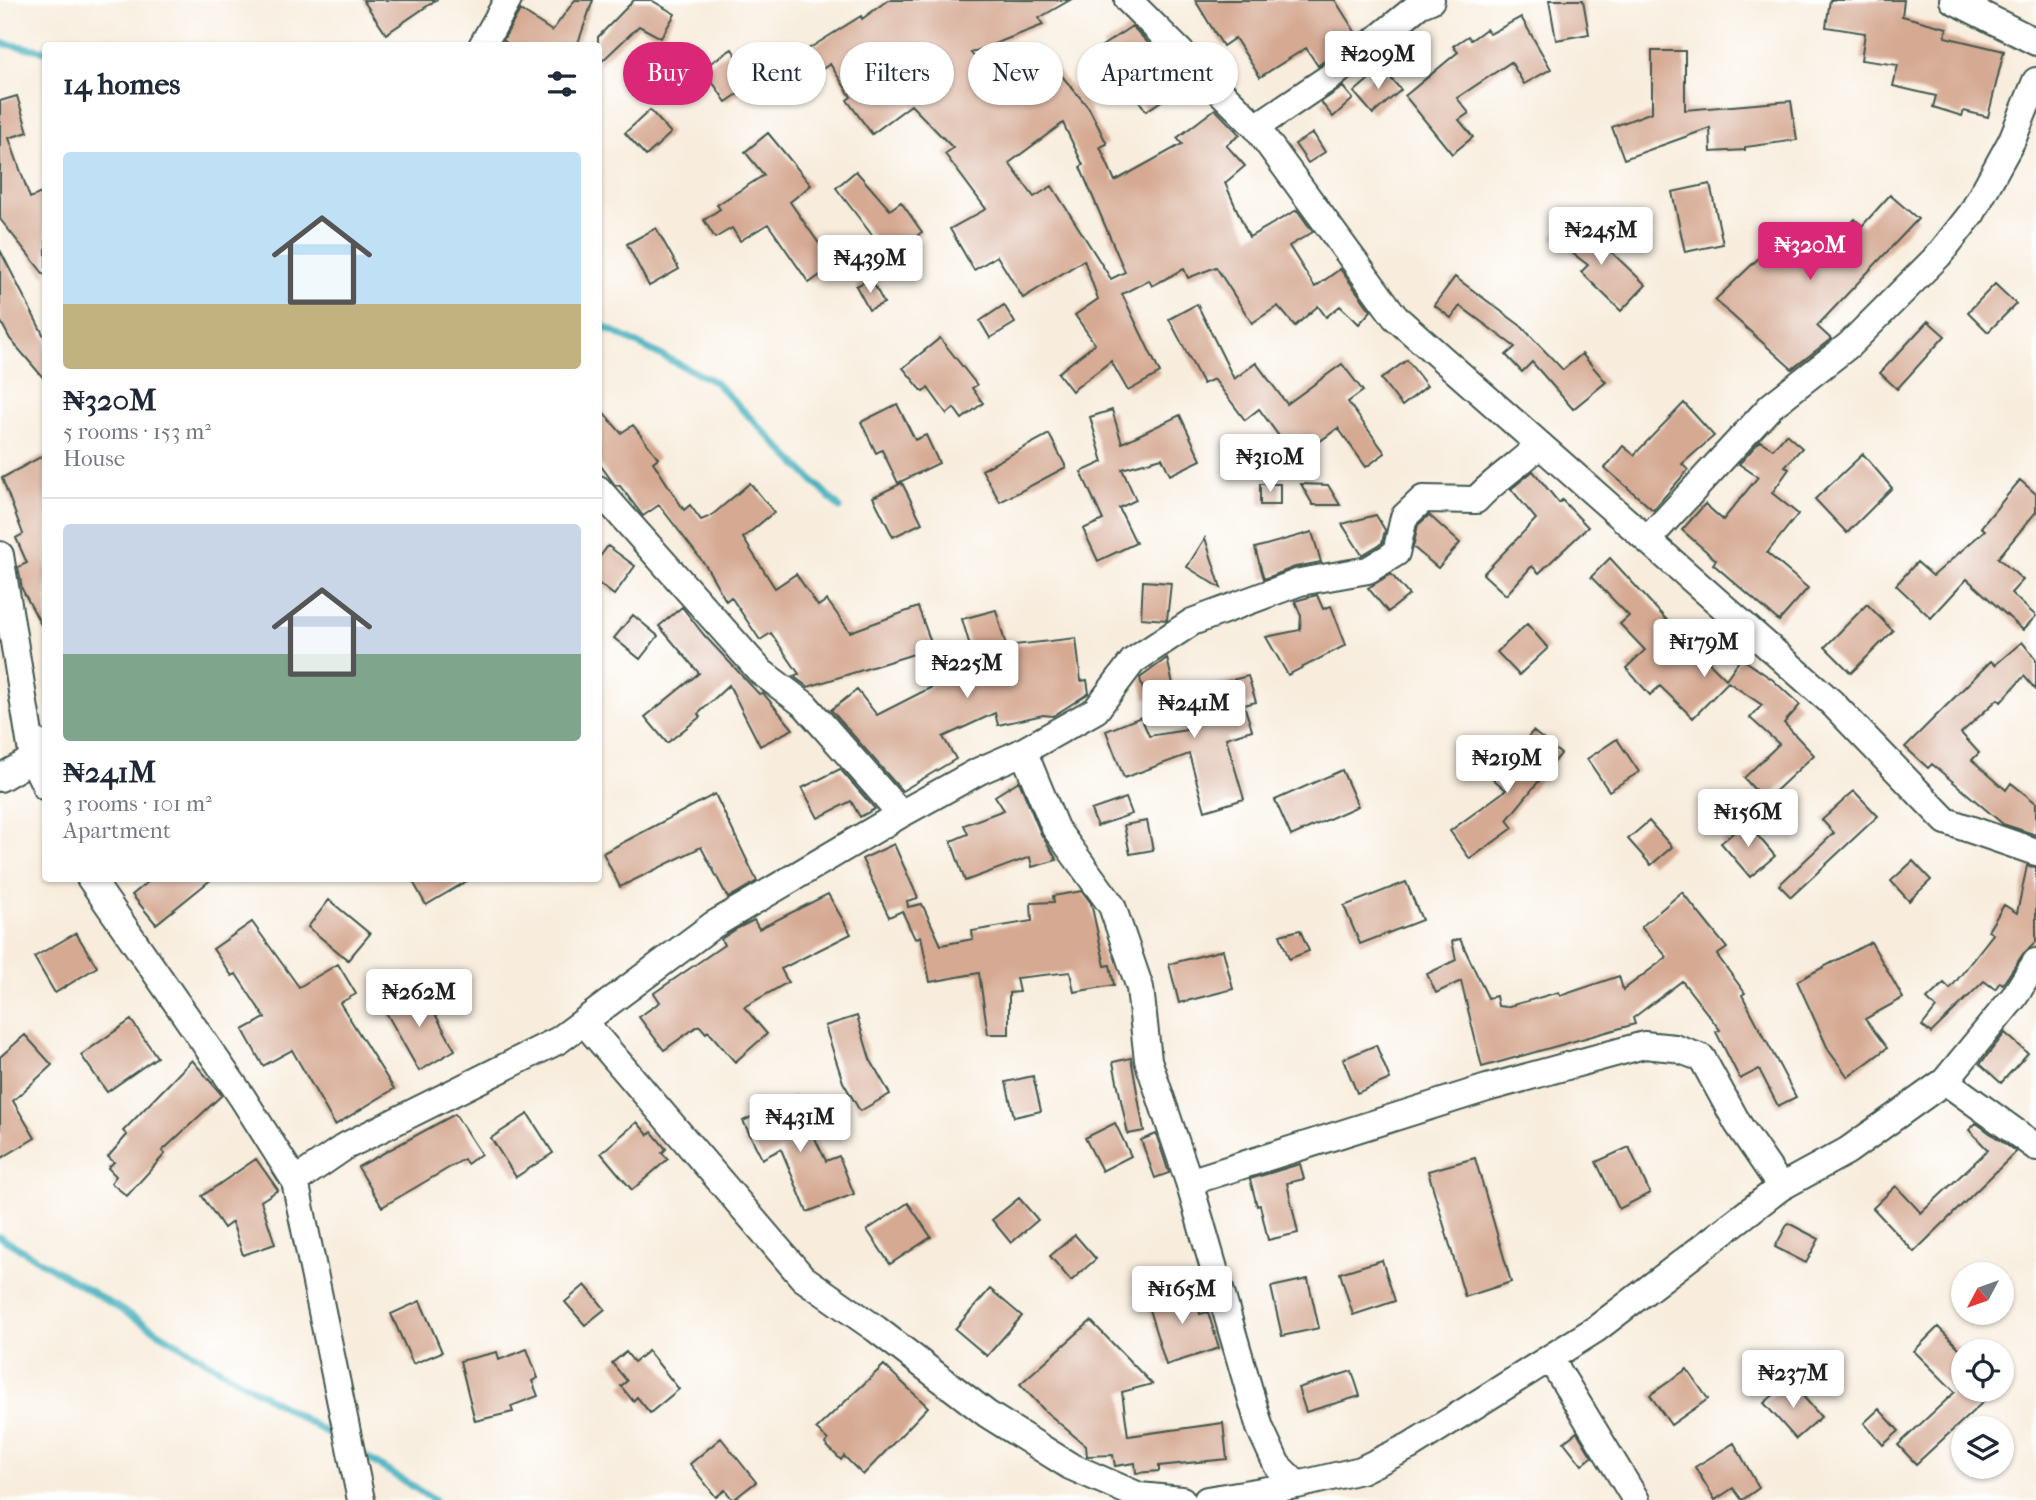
<!DOCTYPE html>
<meta charset="utf-8">
<style>
:root{--surface:#fff;--page:#f6f6f7;--text:#1f2937;--muted:#747a83;--line:#e0e1e3;--accent:#db2777}
body{margin:0;font-family:"IM FELL French Canon",serif;background:var(--page);color:var(--text);height:100vh;display:flex;flex-direction:column;font-size:26px;white-space:nowrap}
*{box-sizing:border-box;margin:0}
p{font-size:23px;color:var(--muted)}
.icon{flex:none;width:38px;height:38px;fill:none;stroke:currentColor;stroke-width:2;stroke-linecap:round;stroke-linejoin:round}
.map{position:relative;flex:1;overflow:hidden}
.side{position:absolute;left:42px;top:42px;width:560px;height:840px;display:flex;flex-direction:column;background:var(--surface);border-radius:7px;box-shadow:0 2px 5px #0004}
.side>*{flex:none}
.top-card{position:absolute;left:623px;top:42px;width:665px;height:63px;display:flex;gap:14px}
.needle{width:46px;rotate:229deg}
.controls{position:absolute;left:1951px;top:1262px;display:grid;gap:14px}
.controls a{display:grid;place-items:center;width:63px;height:63px;border-radius:50%;background:var(--surface);box-shadow:0 2px 5px #0004;font-size:35px}
.price{position:absolute;translate:-50% -60px;padding:0 16px;border-radius:7px;background:#fff;color:#222;font-size:23px;line-height:46px;filter:drop-shadow(0 2px 4px #0008)}
.price::after{content:'';position:absolute;left:50%;top:42px;width:21px;height:16px;margin-left:-10px;background:inherit;clip-path:polygon(0 0,100% 0,50% 100%)}
.price.selected{background:var(--accent);color:#fff}
ul{padding:0;list-style:none}
li{display:grid;align-content:center;gap:14px;height:371px;padding:0 21px}
li+li{border-top:2px solid var(--line)}
li span{display:grid;place-items:center;height:217px;border-radius:7px;color:#555}
li>.icon{margin-inline-start:auto}
span .icon{width:126px;height:126px;fill:#fffc;stroke-width:1}
li b{font-size:30px}
h2{display:flex;justify-content:space-between;align-items:center;height:84px;padding:0 21px;font-size:30px}
.pill{padding:0 24px;border-radius:32px;background:var(--surface);box-shadow:0 2px 5px #0004;font-size:24px;line-height:63px}
.pill.selected{background:var(--accent);color:#fff}
.map>svg:first-child{display:block}
</style>
<div class="map">
<svg width="2036" height="1500" viewBox="0 0 2036 1500">
<rect width="100%" height="100%" fill="#fff"/>
<filter id="ink" filterUnits="userSpaceOnUse"><feTurbulence type="fractalNoise" baseFrequency=".0143" numOctaves="2"/><feDisplacementMap in="SourceGraphic" scale="14" xChannelSelector="R" yChannelSelector="G"/><feConvolveMatrix kernelMatrix="1 2 1 2 8 2 1 2 1" color-interpolation-filters="sRGB"/></filter>
<filter id="wash" filterUnits="userSpaceOnUse"><feTurbulence type="fractalNoise" baseFrequency=".00686" numOctaves="4" result="noise"/><feDisplacementMap in="SourceGraphic" scale="28" xChannelSelector="R" yChannelSelector="G"/><feGaussianBlur stdDeviation="1.57" result="paint"/><feColorMatrix in="noise" values="0 0 0 0 0 0 0 0 0 0 0 0 0 0 0 0 0 1.4 0 .05"/><feComposite in="paint" operator="in"/></filter>
<g filter="url(#wash)">
<rect width="100%" height="100%" fill="#f8eddd"/>
<g fill="none" stroke-linecap="round" stroke-linejoin="round">
<path stroke="#40afbc" stroke-width="7" d="M0,43L46,51
M598,324L715,382L840,508
M0,1237L342,1442
M358,1452L434,1500"/>
</g>
<g id="blocks">
<path fill="#d5a992" fill-rule="evenodd" d="M363,0H436L386,34Z
M575,0H593L577,46H511L503,40L520,10L552,31Z
M634,0H651L675,14L661,38L639,26L598,65V37Z
M888,0H1070L1039,18L1043,25L971,53L1007,99L1051,63L1089,108L1107,144L1100,147L1115,181L1182,144L1177,138L1215,109L1240,135L1226,145L1245,166L1225,183L1249,237L1297,210L1313,232L1289,246L1315,287L1340,269L1371,311L1359,324L1340,306L1326,317L1318,306L1295,326L1278,306L1252,323L1216,267L1188,278L1184,269L1152,286L1149,280L1122,294L1160,373L1128,391L1111,361L1072,391L1058,373L1095,344L1075,315L1098,299L1084,260L1023,298L997,256L974,270L950,229L986,209L945,154L953,148L911,105L872,134L847,100L851,97L830,64L818,72L805,51L861,16L862,19ZM1063,123L1083,165L1080,167L1125,272L1111,279L1052,186L1034,197L1009,163Z
M1195,0H1335L1357,35L1318,66L1306,48L1260,77L1235,38L1223,46Z
M1549,0H1583L1589,34L1556,40Z
M1830,0H1904L1902,16L1947,28L1945,37L2004,51L1988,117L1964,111L1962,116L1933,107L1936,96L1893,86L1898,65L1861,60L1865,33L1826,27Z
M1521,17L1551,69L1524,84L1511,62L1457,98L1469,113L1459,120L1473,137L1452,154L1405,96L1458,52L1453,46L1468,36L1471,40L1486,29L1490,34Z
M1132,26L1187,84L1146,111L1102,46Z
M732,49L754,83L726,102L703,68Z
M1652,51H1685V110L1791,101L1797,140L1745,147V150L1711,152L1710,128L1624,159L1612,127L1652,112Z
M1382,68L1401,90L1373,114L1354,92Z
M1343,87L1353,99L1333,117L1321,102Z
M17,96L28,132L9,138L30,198L46,191V277L0,219V101Z
M650,110L671,133L646,156L625,133Z
M768,133L811,185L790,202L834,265L809,283L768,224L740,241L732,228L715,238L704,220L720,209L717,205L764,175L745,152Z
M1313,133L1325,152L1308,163L1295,144Z
M856,171L890,210L901,202L922,232L888,256L836,188Z
M1710,184L1723,244L1685,252L1672,192Z
M1890,195L1918,219L1817,326L1831,339L1792,369L1715,300L1762,255L1796,230L1811,251L1822,240L1829,247L1855,219L1862,226Z
M1564,221L1602,250L1605,246L1646,285L1621,311L1581,272L1588,265L1551,237Z
M656,228L679,269L649,286L627,244Z
M0,250L46,340V381L10,339L0,320Z
M1455,277L1521,326L1563,370L1582,354L1606,382L1573,409L1532,362L1522,372L1506,355L1515,347L1460,306L1451,318L1434,305Z
M871,279L884,303L869,310L856,286Z
M1995,284L2016,304L1988,332L1968,312Z
M1197,304L1234,379L1256,363L1287,404L1342,364L1363,391L1348,402L1385,453L1366,467L1338,428L1296,459L1259,409L1245,420L1214,379L1203,384L1169,319Z
M1004,305L1015,323L990,338L980,321Z
M1928,321L1945,336L1897,389L1880,373Z
M940,338L977,385L972,388L983,403L962,419L954,408L947,414L928,388L923,392L903,368Z
M1407,360L1427,386L1402,406L1381,379Z
M1684,403L1714,436L1682,464L1688,470L1653,510L1605,468L1623,446L1634,455Z
M897,404L915,440L926,435L939,463L898,483L882,450L876,453L861,422Z
M598,406L621,433L633,425L658,458L653,462L684,510L690,505L701,520L711,516L750,483L774,512L743,538L775,588L796,574L818,606L827,600L850,632L918,607L933,648L808,687L793,676L799,674L771,633L760,640L731,597L726,601L706,566L659,505L643,516L620,486L615,485L598,462Z
M1112,410L1122,443L1180,415L1201,460L1170,475L1162,458L1122,469L1136,500L1119,508L1136,543L1098,561L1083,529L1103,520L1081,472L1103,462L1090,417Z
M1049,434L1066,467L1000,502L982,470Z
M1786,434L1802,448L1785,466L1789,469L1772,493L1798,514L1767,553L1808,588L1779,621L1713,564L1716,560L1682,530L1705,504L1723,520L1758,477L1739,464L1760,441L1773,449Z
M46,454V634L22,589L18,567L27,563L16,538L23,534L2,478Z
M1863,454L1892,488L1847,533L1815,499Z
M1533,471L1559,503L1562,500L1588,527L1539,573L1532,566L1506,595L1483,574L1536,519L1511,489Z
M2020,480L2036,494V512L1998,558L2023,580L2011,593L2036,616L2023,630L1967,579L1931,618L1896,585L1917,562L1933,576L1985,530L1981,527Z
M902,483L922,523L893,537L873,497Z
M1260,484H1280V505H1260Z
M1301,484L1328,485L1340,505H1313Z
M1376,515L1385,530L1382,543L1362,555L1342,524Z
M1429,515L1460,543L1438,568L1413,547L1418,525Z
M1312,532L1321,562L1295,567L1264,579L1255,548Z
M1205,538L1221,588L1187,567Z
M608,546L635,566L614,595L598,583V559Z
M1610,558L1674,628L1726,679L1741,658L1773,680L1800,705L1784,723L1814,755L1765,801L1744,778L1779,744L1750,718L1762,705L1728,682L1693,718L1660,686L1650,695L1626,668L1645,650L1620,624L1629,616L1591,577Z
M1391,574L1409,595L1388,612L1368,588Z
M1143,581L1171,583L1167,620L1141,618Z
M1317,595L1323,609L1331,606L1346,645L1288,675L1266,637L1300,630L1301,616L1295,601Z
M1867,604L1893,631L1851,673L1825,647Z
M682,607L704,635L759,694L763,693L793,729L760,746L729,685L698,714L700,717L667,743L645,717L699,673L659,626Z
M996,610L1006,646L1076,638L1081,681L1087,680L1089,693L1053,716L1043,715L998,725L995,713L943,737L956,759L902,791L831,710L857,690L877,715L932,687L928,676L973,656L962,619Z
M633,615L658,636L640,659L614,638Z
M1527,624L1548,648L1519,675L1497,652Z
M2022,642L2036,659V690L2024,676L2001,702L1998,699L1961,733L1979,753L1972,760L2006,790L2011,783L2036,803V835L2003,824L1932,764L1928,768L1905,747L1991,661L1995,665Z
M1167,658L1175,693L1145,699L1140,678Z
M1248,676L1256,702L1244,705L1252,730L1226,738L1244,799L1205,811L1189,754L1124,778L1106,731L1141,717L1149,736L1187,730L1177,694Z
M1533,731L1561,754L1507,820L1513,828L1470,859L1450,831L1506,790L1493,779Z
M1617,739L1639,772L1609,791L1587,759Z
M840,769L875,809L860,817L851,801L818,818L802,788Z
M1342,770L1358,806L1291,836L1275,800Z
M1019,781L1041,834L1057,860L1032,867L1030,857L965,881L951,841L968,834L964,825L1004,810L995,796Z
M1854,791L1878,816L1791,897L1779,885L1834,833L1822,820Z
M715,794L757,881L728,898L701,847L620,887L603,853Z
M1126,798L1132,814L1097,826L1091,810Z
M1147,821L1153,850L1130,854L1124,825Z
M1649,821L1672,847L1651,865L1628,839Z
M1746,822L1775,856L1750,877L1721,843Z
M894,844L918,898L907,901L908,907L922,904L941,945L973,939L972,931L1032,921L1031,903L1054,902L1053,896L1082,891L1091,903L1105,966L1110,965L1114,985L1074,992L1070,972L1016,978L1019,992L1009,993V1034H988L979,973L930,982L921,936L915,939L902,911L889,917L862,859Z
M1913,861L1931,880L1909,901L1891,881Z
M2027,866L2036,867V942L2023,954L2003,984L2000,982L1995,989L1984,981L1931,1033L1922,1026L1936,1008L1927,999L1944,983L1950,989L1993,934L1988,931L2004,905L2017,913Z
M153,878H213L156,924L132,895Z
M411,878H472L426,905Z
M1406,882L1422,920L1360,944L1344,906Z
M1682,892L1727,948L1717,955L1745,993L1742,995L1796,1097L1778,1106L1759,1069L1740,1079L1716,1032L1720,1030L1682,981L1633,1018L1635,1024L1482,1067L1461,981L1436,993L1427,974L1456,960L1452,941L1460,939L1488,998L1496,996L1498,1006L1506,1007L1559,992L1560,996L1619,976L1623,990L1667,957L1641,927Z
M828,894L851,934L781,969L788,982L744,1007L767,1034L735,1062L708,1031L706,1033L699,1025L664,1050L639,1017L660,1002L654,993L724,945L721,939L738,928L754,920L759,929Z
M329,900L370,934L348,960L308,927Z
M252,922L299,987L338,964L356,994L340,1003L394,1089L335,1125L292,1050L263,1066L243,1030L265,1018L236,974L232,976L213,949Z
M1300,930L1309,951L1289,959L1280,935Z
M76,933L97,967L55,993L34,957Z
M1871,942L1903,998L1865,1019L1887,1048L1848,1077L1829,1051L1797,981Z
M1223,950L1233,989L1179,1003L1169,964Z
M420,987L455,1050L419,1071L383,1007Z
M857,1016L870,1059L890,1094L860,1111L843,1082L825,1026Z
M131,1020L157,1057L107,1092L81,1055Z
M2005,1033L2028,1053L2001,1083L1980,1064Z
M25,1035L52,1065L13,1101L35,1138L0,1159V1057Z
M1376,1045L1390,1079L1357,1093L1343,1059Z
M1131,1058L1144,1131L1128,1134L1113,1062Z
M192,1060L222,1095L162,1151L165,1154L127,1196L111,1183L116,1176L108,1168L114,1162L108,1157L127,1135L123,1131Z
M1033,1076L1041,1111L1014,1117L1006,1082Z
M794,1096L826,1161L839,1156L854,1194L807,1212L781,1149L762,1159L743,1121Z
M455,1114L481,1154L467,1164L464,1159L382,1207L358,1167Z
M528,1114L553,1153L516,1177L491,1138Z
M637,1122L648,1135L652,1132L666,1149L662,1153L668,1159L632,1190L601,1153Z
M1115,1123L1131,1156L1102,1171L1085,1138Z
M1976,1123L2016,1152L1914,1252L1873,1208L1896,1186L1921,1213L1988,1150L1969,1130Z
M1156,1134L1169,1173L1155,1178L1141,1140Z
M1629,1147L1650,1193L1619,1209L1596,1162Z
M1475,1158L1511,1282L1465,1297L1428,1171Z
M256,1159L278,1190L261,1201L275,1244L243,1255L232,1222L224,1228L202,1196Z
M1300,1164L1304,1179L1287,1183L1298,1233L1268,1240L1260,1205L1257,1206L1250,1179Z
M1019,1198L1038,1220L1011,1243L992,1220Z
M908,1203L931,1237L890,1264L867,1230Z
M1788,1223L1819,1239L1806,1263L1775,1247Z
M1075,1235L1096,1259L1071,1281L1050,1256Z
M1382,1260L1395,1301L1353,1315L1340,1273Z
M1308,1279L1319,1328L1282,1336L1271,1287Z
M585,1285L605,1309L585,1325L565,1302Z
M1194,1287L1200,1314L1208,1312L1219,1348L1166,1365L1147,1303L1161,1299L1160,1294Z
M990,1289L1022,1316L987,1356L955,1329Z
M420,1301L442,1352L413,1364L391,1314Z
M1091,1321L1152,1384L1122,1392L1128,1436L1223,1423L1227,1459L1159,1466V1471L1136,1473L1135,1463L1115,1466L1113,1455L1087,1456L1086,1446L1044,1410L1020,1384Z
M1938,1327L1964,1353V1390H1996L1916,1464L1898,1445L1955,1392L1914,1351Z
M527,1349L538,1378L532,1381L538,1396L511,1406L513,1412L475,1421L460,1361L497,1352L499,1360Z
M648,1351L679,1389L650,1413L637,1397L633,1401L621,1386L627,1381L612,1363L626,1352L634,1362Z
M884,1365L928,1407L863,1475L844,1456L841,1460L825,1444L828,1440L816,1429Z
M1687,1369L1708,1399L1671,1425L1650,1395Z
M1352,1371L1360,1396L1306,1412L1298,1388Z
M1790,1381L1821,1417L1796,1439L1764,1403Z
M1879,1409L1899,1431L1883,1445L1864,1423Z
M1577,1432L1592,1457L1582,1465L1564,1442Z
M721,1438L756,1482L733,1500L725,1490L716,1497L690,1464Z
M1734,1443L1759,1488L1742,1500L1733,1488L1715,1500L1695,1467Z"/>
</g>
</g>
<g filter="url(#ink)">
<use href="#blocks" fill-opacity="0" stroke="#40574d" stroke-width="2"/>
<g fill="none" stroke-linecap="round" stroke-linejoin="round">
<g stroke="#40574d" stroke-width="30">
<path id="minor" d="M1128,0L1256,127L1395,317L1831,702L1946,821L2036,852
M1953,0L2036,42
M482,46L508,0
M1256,127L1333,75L1419,5L1431,0
M598,489L761,672L805,705L901,814
M1648,539L1771,406L1849,345L1939,255L1972,213L2012,140L2036,81
M0,555L33,759L46,787
M1018,754L1096,710L1133,661L1192,622L1300,582L1368,570L1396,553L1404,517L1423,499L1476,500C1495,479 1519,465 1539,445
M0,778L33,759L38,743
M90,878L242,1097L295,1181L361,1500
M584,1022L803,1278L876,1329L987,1414L1070,1466L1139,1496L1182,1500
M1945,1081L2036,1147
M295,1181L346,1146L559,1040L713,925L901,814L979,771L1018,754L1027,760L1055,828L1112,906L1140,988L1148,1060L1189,1182L1260,1428L1277,1465L1297,1485
M1189,1182L1487,1088L1644,1045L1675,1048L1702,1058L1738,1124L1781,1187
M1550,1358L1636,1500
M1207,1500L1297,1485L1361,1470L1410,1446L1596,1329L1781,1187L1847,1151L1945,1081L2014,997L2036,962"/>
</g>
<use href="#minor" stroke="#fff" stroke-width="26"/>
</g>
</g>
</svg>
<div class="controls">
<a><svg class="needle" viewBox="-14 -14 28 28"><path d="M0-13l5 13h-10z" fill="#e53935"/><path d="M0 13l5-13h-10z" fill="#747a83"/></svg></a>
<a><svg class="icon" aria-label="locate" viewBox="0 0 24 24"><circle cx="12" cy="12" r="6"/><path d="M12 2v4M12 18v4M2 12h4M18 12h4"/></svg></a>
<a><svg class="icon" aria-label="layers" viewBox="0 0 24 24"><path d="M12 4l9 5-9 5-9-5zM3 14l9 5 9-5"/></svg></a>
</div>
<b class="price" style="left:1378px;top:91px">₦209M</b>
<b class="price" style="left:1601px;top:267px">₦245M</b>
<b class="price selected" style="left:1810px;top:282px">₦320M</b>
<b class="price" style="left:870px;top:295px">₦439M</b>
<b class="price" style="left:1270px;top:494px">₦310M</b>
<b class="price" style="left:1704px;top:679px">₦179M</b>
<b class="price" style="left:967px;top:700px">₦225M</b>
<b class="price" style="left:1194px;top:740px">₦241M</b>
<b class="price" style="left:1507px;top:795px">₦219M</b>
<b class="price" style="left:1748px;top:849px">₦156M</b>
<b class="price" style="left:419px;top:1029px">₦262M</b>
<b class="price" style="left:800px;top:1154px">₦431M</b>
<b class="price" style="left:1182px;top:1326px">₦165M</b>
<b class="price" style="left:1793px;top:1410px">₦237M</b>
<div class="top-card">
<a class="pill selected">Buy</a>
<a class="pill">Rent</a>
<a class="pill">Filters</a>
<a class="pill">New</a>
<a class="pill">Apartment</a>
</div>
<section class="side">
<h2>14 homes<svg class="icon" aria-label="filters" viewBox="0 0 24 24"><path d="M4 7h16M4 17h16"/><circle cx="9" cy="7" r="2"/><circle cx="15" cy="17" r="2"/></svg></h2>
<ul>
<li><span style="background:linear-gradient(#bfe0f5 70%,#c2b280 0)"><svg class="icon" aria-label="home" viewBox="0 0 24 24"><path d="M3 11l9-7 9 7M6 9v11h12V9"/></svg></span><div><b>₦320M</b><p>5 rooms · 153 m²</p><p>House</p></div></li>
<li><span style="background:linear-gradient(#c9d6e8 60%,#7fa58c 0)"><svg class="icon" aria-label="home" viewBox="0 0 24 24"><path d="M3 11l9-7 9 7M6 9v11h12V9"/></svg></span><div><b>₦241M</b><p>3 rooms · 101 m²</p><p>Apartment</p></div></li>
</ul>
</section>
</div>
